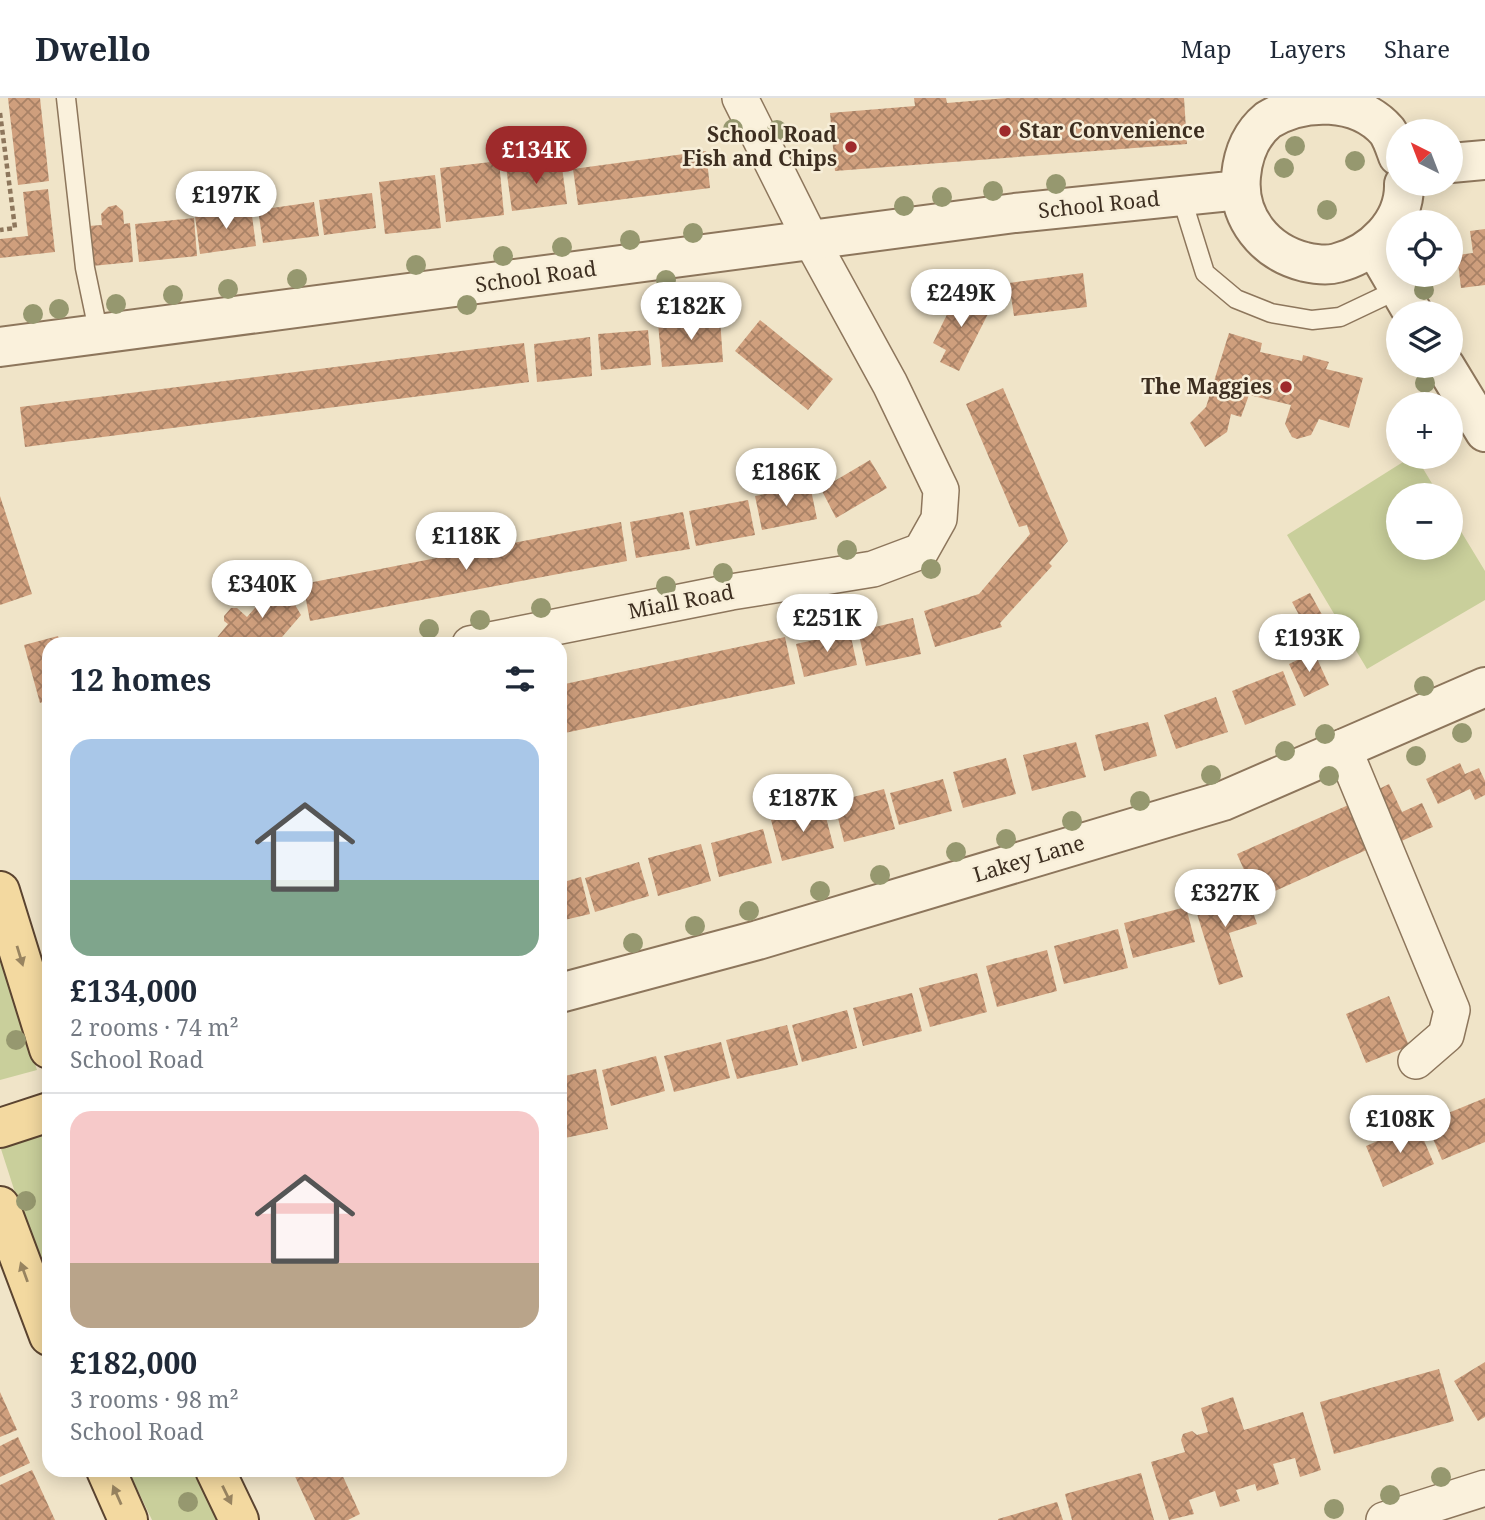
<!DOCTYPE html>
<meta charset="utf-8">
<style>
:root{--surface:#fff;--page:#f6f6f7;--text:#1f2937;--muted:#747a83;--line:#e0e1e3;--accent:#9e2a2b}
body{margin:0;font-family:"Noto Serif",serif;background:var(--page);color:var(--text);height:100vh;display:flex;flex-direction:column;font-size:26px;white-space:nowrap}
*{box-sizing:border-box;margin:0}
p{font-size:23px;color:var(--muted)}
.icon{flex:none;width:38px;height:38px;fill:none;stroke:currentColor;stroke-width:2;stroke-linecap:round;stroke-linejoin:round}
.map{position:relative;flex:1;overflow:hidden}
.panel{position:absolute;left:42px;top:539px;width:525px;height:840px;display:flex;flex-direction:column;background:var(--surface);border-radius:21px;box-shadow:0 4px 18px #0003}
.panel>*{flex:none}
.needle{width:46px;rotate:318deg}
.tools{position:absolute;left:1386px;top:21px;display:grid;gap:14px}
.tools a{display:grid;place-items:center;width:77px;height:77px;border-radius:50%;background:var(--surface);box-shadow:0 4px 18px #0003;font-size:35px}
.price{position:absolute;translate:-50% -60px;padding:0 16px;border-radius:24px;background:#fff;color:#222;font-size:23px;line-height:46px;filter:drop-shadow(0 2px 4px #0008)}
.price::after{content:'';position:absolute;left:50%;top:42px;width:21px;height:16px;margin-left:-10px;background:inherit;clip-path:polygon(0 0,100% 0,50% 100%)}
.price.selected{background:var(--accent);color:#fff}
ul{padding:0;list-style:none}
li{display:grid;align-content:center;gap:14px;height:371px;padding:0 28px}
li+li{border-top:2px solid var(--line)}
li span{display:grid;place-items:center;height:217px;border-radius:21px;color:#555}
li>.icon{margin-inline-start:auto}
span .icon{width:126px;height:126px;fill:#fffc;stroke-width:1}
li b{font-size:30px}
h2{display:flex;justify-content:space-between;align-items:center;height:84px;padding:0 28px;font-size:30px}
header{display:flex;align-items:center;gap:42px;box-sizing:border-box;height:98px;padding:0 35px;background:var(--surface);border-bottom:2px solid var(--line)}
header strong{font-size:33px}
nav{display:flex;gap:38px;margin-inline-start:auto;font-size:24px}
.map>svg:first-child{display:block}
</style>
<header>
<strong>Dwello</strong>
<nav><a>Map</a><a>Layers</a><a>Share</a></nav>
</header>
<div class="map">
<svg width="1485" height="1422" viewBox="0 0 1485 1422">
<defs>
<pattern id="building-cross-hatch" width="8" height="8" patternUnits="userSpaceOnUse" patternTransform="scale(1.75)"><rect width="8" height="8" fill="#cf9f7d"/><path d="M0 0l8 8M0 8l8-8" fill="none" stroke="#a98266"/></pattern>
</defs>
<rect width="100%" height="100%" fill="#f0e4c8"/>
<path fill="#c9cf9b" d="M1411,359H1416L1439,397H1398V450H1451V417L1485,473V502L1367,571L1287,437Z
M0,858L37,972L0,982Z
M49,1035V1200L1,1051Z
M128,1372H193L217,1422H152Z"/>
<path fill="url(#building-cross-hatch)" d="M8,0H40L49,83L18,87Z
M914,0H946L947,5L1007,0H1184L1187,46L835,73L830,15L915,8Z
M706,53L710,90L578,107L573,71Z
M561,62L567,106L512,113L506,69Z
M499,63L504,117L446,124L440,70Z
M435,77L441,130L385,136L379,84Z
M48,91L55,154L0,160V141L28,138L23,94Z
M372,95L376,130L324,137L319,102Z
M314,104L319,138L263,145L258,112Z
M116,107L123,113L124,126L130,125L133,164L92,168L88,128L102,127L101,116L108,109Z
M251,110L256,148L200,156L195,118Z
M194,120L197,158L139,164L135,126Z
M1485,131V187L1461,190L1457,157L1473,155L1470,133Z
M1083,175L1087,209L1014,218L1009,185Z
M959,192L992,208L959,273L940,264L946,252L933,245Z
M720,220L723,264L662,269L658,225Z
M760,222L833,281L808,312L735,253Z
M648,232L651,267L601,272L598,236Z
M1229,235L1262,245L1260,254L1302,263L1303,257L1329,264L1326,271L1363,280L1349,330L1319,321L1311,337L1297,341L1292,339L1285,326L1291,307L1249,297L1241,319L1231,316L1227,334L1205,349L1190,325L1206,309Z
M590,239L592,278L537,284L534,246Z
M524,245L529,284L25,349L20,309Z
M1003,290L1068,443L1049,465L1052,468L1000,525L1002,529L935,549L924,513L979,496L1030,436L1027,427L1019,429L966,306Z
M870,362L887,390L836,420L821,391Z
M810,387L817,421L762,432L755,398Z
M0,398L32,496L0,507Z
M748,402L755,437L696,448L689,413Z
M683,414L690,451L636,460L630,424Z
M621,424L627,463L310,523L303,486Z
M280,481L301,517L276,546H219L215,542L228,526L224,523V518L231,510H237L247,519Z
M1310,495L1336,542L1318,552L1292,504Z
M913,520L921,556L866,568L858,533Z
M850,534L857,567L804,579L796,546Z
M58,538L61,546H49V602L40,605L24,547Z
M785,539L795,586L560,636V587Z
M1314,554L1329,587L1304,599L1289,566Z
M1283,573L1296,607L1245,627L1232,593Z
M1216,599L1228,634L1176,651L1164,617Z
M1148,624L1157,658L1104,673L1095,637Z
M1076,644L1086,679L1032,693L1023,657Z
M1006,660L1016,696L963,710L953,674Z
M49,663V685H48L42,665Z
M1460,665L1465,676L1479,670L1485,683V697L1475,702L1470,691L1438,706L1426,681Z
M943,681L952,713L899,727L890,695Z
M1389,686L1402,714L1422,705L1433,729L1397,745L1373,694Z
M884,691L895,731L844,744L834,704Z
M1353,705L1373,749L1257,801L1237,756Z
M823,708L834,750L782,763L771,722Z
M763,731L772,765L719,779L711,745Z
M701,746L711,783L658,798L648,760Z
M639,764L649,798L595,814L585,780Z
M581,779L590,816L560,823V785Z
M1244,787L1257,826L1229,835L1243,879L1219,887L1193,803Z
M1186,809L1195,844L1133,860L1124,825Z
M1118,831L1128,870L1064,886L1054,848Z
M1047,852L1057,893L997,909L986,868Z
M977,875L987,914L930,929L919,890Z
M912,895L922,933L863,948L853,910Z
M1389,898L1409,948L1366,965L1346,916Z
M847,912L857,950L802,964L792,927Z
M787,927L798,967L737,981L726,942Z
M721,944L730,980L674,994L664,958Z
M656,958L665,993L611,1008L602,972Z
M596,971L608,1031L560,1041V979Z
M1485,1000V1044L1442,1062L1426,1024Z
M1417,1026L1434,1066L1383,1089L1366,1048Z
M1485,1264V1319L1478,1323L1454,1283Z
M1439,1271L1454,1323L1334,1356L1320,1304Z
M0,1294L17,1332L0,1339Z
M1233,1299L1244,1332L1303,1314L1321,1372L1300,1379L1295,1360L1273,1366L1279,1386L1257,1393L1255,1386L1236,1392L1240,1403L1220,1409L1215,1393L1189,1402L1194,1416L1169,1422L1151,1364L1185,1354L1181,1342L1183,1336L1192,1333L1197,1337L1208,1334L1201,1310Z
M18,1339L30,1365L0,1379V1348Z
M32,1372L55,1422H0V1387Z
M292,1372H340L360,1416L348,1422H315Z
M1141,1375L1154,1422H1072L1065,1396Z
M1057,1404L1063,1422H998V1421Z"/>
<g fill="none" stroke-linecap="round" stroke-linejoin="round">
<g stroke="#8d765c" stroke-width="21">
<path id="service" d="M66,0L85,170L99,237
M1181,98L1205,175L1236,201L1271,215L1312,222L1340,219L1399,191"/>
</g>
<g stroke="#8d765c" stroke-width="38">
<path id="minor" d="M470,546L731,494L873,471L921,453L939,421L941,392L890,286L811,142L740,0
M1343,649L1452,912L1446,937L1416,963
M1384,1422L1485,1390"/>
</g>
<g stroke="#8d765c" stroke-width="42">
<path id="tertiary" d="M1398,58C1395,50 1392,40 1387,33C1358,0 1304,0 1268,22C1251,36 1243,57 1241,78C1237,120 1265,154 1305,164C1314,166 1327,168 1337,165C1372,156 1405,125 1404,86
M1451,65L1485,62
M1374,148L1413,215
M0,249L1015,115L1240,92
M1445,268L1485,334
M560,895L758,842L1223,703L1485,589"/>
</g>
<g stroke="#5b4430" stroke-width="42">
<path id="primary" d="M0,793L49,951
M0,1030L49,1014
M0,1108L49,1238
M106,1372L128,1422
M215,1372L239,1422"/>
</g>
<path stroke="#8d765c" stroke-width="4.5" stroke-dasharray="5 3.5" stroke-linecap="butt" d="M0,15L15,130L0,132"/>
<use href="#service" stroke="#faf1dc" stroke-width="18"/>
<use href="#minor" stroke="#faf1dc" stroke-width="35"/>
<use href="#tertiary" stroke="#faf1dc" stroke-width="38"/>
<use href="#primary" stroke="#f3d9a0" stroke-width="38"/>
</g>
<g fill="#96986f">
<circle cx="733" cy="31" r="10"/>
<circle cx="777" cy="32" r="10"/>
<circle cx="1295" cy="48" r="10"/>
<circle cx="1355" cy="63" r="10"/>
<circle cx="1284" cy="70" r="10"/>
<circle cx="1056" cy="86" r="10"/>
<circle cx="993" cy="93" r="10"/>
<circle cx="942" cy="99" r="10"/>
<circle cx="904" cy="108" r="10"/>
<circle cx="1327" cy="112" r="10"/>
<circle cx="693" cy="135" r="10"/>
<circle cx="630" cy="142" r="10"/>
<circle cx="562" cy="149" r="10"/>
<circle cx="503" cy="158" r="10"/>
<circle cx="416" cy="167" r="10"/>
<circle cx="297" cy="181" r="10"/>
<circle cx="666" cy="182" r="10"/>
<circle cx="228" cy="191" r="10"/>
<circle cx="1424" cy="192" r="10"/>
<circle cx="173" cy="197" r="10"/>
<circle cx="116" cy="206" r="10"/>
<circle cx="467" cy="207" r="10"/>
<circle cx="59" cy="211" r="10"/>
<circle cx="33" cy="216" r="10"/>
<circle cx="1425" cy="285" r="10"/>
<circle cx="847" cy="452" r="10"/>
<circle cx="931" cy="471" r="10"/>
<circle cx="723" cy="475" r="10"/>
<circle cx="666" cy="488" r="10"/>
<circle cx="541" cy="510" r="10"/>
<circle cx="480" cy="522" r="10"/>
<circle cx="429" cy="531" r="10"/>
<circle cx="1424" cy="588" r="10"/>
<circle cx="1462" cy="635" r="10"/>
<circle cx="1325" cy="636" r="10"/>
<circle cx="1285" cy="653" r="10"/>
<circle cx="1416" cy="658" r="10"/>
<circle cx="1211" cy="677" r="10"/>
<circle cx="1329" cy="678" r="10"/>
<circle cx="1140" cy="703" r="10"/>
<circle cx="1072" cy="723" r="10"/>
<circle cx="1006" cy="741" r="10"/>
<circle cx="956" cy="754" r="10"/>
<circle cx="880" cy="777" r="10"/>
<circle cx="820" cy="793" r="10"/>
<circle cx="749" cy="813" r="10"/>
<circle cx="695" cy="828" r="10"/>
<circle cx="633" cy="845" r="10"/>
<circle cx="16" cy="942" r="10"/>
<circle cx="26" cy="1103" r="10"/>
<circle cx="1441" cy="1379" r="10"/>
<circle cx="1390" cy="1397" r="10"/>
<circle cx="188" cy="1404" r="10"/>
<circle cx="1334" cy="1411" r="10"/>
</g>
<defs><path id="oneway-solid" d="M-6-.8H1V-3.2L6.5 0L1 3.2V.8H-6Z" transform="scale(1.75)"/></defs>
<g fill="#988460">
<use href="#oneway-solid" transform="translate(20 858) rotate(73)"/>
<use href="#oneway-solid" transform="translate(24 1174) rotate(-110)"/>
<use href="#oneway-solid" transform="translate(117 1397) rotate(-114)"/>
<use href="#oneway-solid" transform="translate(227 1397) rotate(64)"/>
</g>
<g fill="#9e2a2b" stroke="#f7eed8" stroke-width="2.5">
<circle cx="1005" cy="33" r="7"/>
<circle cx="851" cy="49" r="7"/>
<circle cx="1286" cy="289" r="7"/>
</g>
<g text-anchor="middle" stroke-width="5" stroke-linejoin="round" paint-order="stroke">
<g font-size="21" font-weight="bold" fill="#3d2e20" stroke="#f7eed8" text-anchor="end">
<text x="1019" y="40" text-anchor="start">Star Convenience</text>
<text x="837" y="44">School Road<tspan x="837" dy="24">Fish and Chips</tspan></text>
<text x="1272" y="296">The Maggies</text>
</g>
<g font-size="21" fill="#3d2e20" stroke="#f7eed8">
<text transform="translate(1099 107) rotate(-6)" y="7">School Road</text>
<text transform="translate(536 179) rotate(-8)" y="7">School Road</text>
<text transform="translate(681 504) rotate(-11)" y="7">Miall Road</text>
<text transform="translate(1029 761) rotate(-17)" y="7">Lakey Lane</text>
</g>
</g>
</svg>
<div class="tools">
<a><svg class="needle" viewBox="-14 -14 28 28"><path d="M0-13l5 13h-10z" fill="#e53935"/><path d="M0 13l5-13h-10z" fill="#747a83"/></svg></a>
<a><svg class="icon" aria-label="locate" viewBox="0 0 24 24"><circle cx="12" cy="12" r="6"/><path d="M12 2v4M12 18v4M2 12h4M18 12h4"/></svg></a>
<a><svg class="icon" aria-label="layers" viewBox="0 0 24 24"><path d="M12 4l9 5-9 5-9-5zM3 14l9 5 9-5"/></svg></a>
<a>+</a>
<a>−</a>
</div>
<b class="price selected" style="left:536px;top:88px">£134K</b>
<b class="price" style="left:226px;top:133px">£197K</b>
<b class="price" style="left:961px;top:231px">£249K</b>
<b class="price" style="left:691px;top:244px">£182K</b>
<b class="price" style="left:786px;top:410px">£186K</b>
<b class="price" style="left:466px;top:474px">£118K</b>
<b class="price" style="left:262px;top:522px">£340K</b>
<b class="price" style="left:827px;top:556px">£251K</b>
<b class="price" style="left:1309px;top:576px">£193K</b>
<b class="price" style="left:803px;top:736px">£187K</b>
<b class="price" style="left:1225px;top:831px">£327K</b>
<b class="price" style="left:1400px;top:1057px">£108K</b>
<section class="panel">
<h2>12 homes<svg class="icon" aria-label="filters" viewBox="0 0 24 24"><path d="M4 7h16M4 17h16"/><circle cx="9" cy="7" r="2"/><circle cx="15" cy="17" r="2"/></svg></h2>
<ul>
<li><span style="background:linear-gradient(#a9c7e8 65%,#7fa58c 0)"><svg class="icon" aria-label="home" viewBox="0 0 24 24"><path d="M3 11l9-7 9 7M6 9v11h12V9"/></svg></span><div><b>£134,000</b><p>2 rooms · 74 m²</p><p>School Road</p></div></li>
<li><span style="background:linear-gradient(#f6c9c9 70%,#b9a48a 0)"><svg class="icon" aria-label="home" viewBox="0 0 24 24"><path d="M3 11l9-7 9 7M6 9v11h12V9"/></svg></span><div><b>£182,000</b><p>3 rooms · 98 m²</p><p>School Road</p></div></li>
</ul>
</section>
</div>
